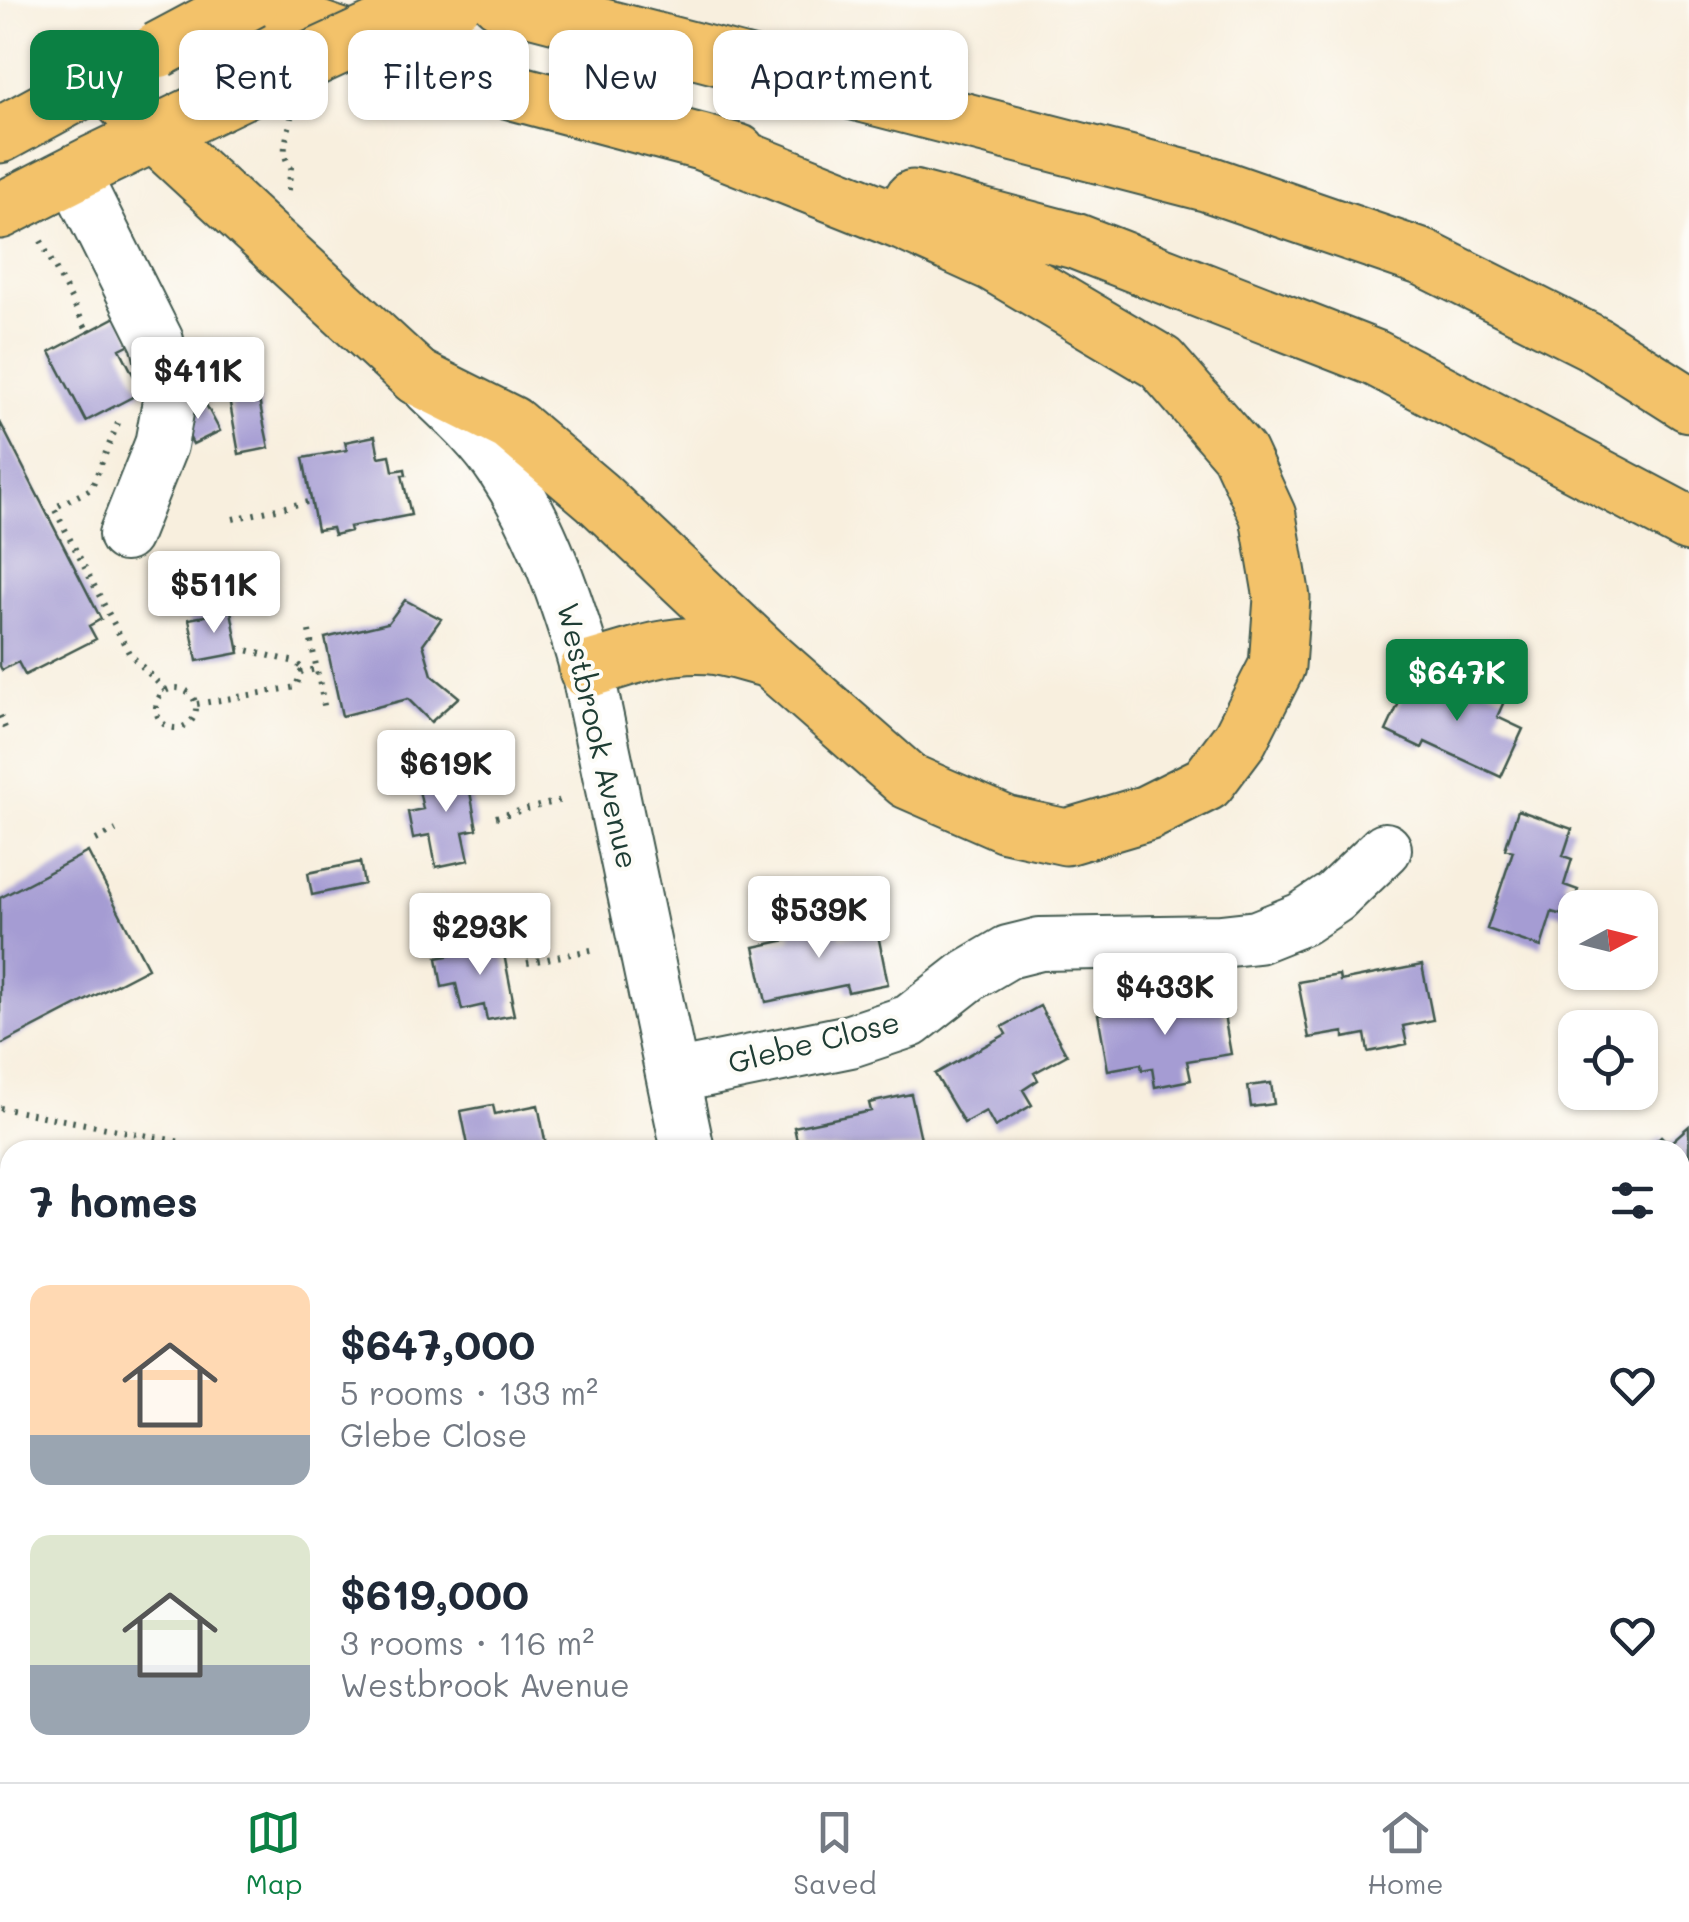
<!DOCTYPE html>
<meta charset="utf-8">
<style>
:root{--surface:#fff;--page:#f6f6f7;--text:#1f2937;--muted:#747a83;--line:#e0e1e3;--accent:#0b8043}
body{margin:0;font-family:Mali,sans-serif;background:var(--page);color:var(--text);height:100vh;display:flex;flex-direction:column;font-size:38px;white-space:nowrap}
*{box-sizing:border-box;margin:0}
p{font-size:32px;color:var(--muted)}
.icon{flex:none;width:55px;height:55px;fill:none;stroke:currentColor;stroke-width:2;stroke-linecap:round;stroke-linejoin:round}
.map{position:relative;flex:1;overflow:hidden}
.side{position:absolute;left:0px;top:1140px;width:1690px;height:642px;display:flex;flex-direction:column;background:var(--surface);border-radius:30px 30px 0 0;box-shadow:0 2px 8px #0004}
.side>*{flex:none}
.top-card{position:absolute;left:30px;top:30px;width:1000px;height:90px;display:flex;gap:20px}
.needle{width:65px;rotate:83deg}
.buttons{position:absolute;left:1558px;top:890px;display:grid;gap:20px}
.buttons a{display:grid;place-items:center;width:100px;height:100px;border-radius:20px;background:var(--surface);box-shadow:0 2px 8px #0004;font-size:50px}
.price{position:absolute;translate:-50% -85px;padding:0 22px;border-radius:10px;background:#fff;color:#222;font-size:32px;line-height:65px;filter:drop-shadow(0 2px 5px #0008)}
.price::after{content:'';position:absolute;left:50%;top:60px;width:30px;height:22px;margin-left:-15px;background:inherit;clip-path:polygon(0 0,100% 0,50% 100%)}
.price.active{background:var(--accent);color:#fff}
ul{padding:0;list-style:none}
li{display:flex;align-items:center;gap:30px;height:250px;padding:0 30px}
li span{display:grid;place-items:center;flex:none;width:280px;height:200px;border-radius:20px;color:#555}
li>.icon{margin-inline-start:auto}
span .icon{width:120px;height:120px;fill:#fffc;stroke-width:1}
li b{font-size:42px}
h2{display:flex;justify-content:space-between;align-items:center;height:120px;padding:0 30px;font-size:42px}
.pill{padding:0 35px;border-radius:20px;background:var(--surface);box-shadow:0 2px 8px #0004;font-size:35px;line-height:90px}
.pill.active{background:var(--accent);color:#fff}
.menu{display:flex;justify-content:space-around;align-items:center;height:140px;border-top:2px solid var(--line);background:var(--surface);font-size:28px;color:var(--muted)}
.menu a{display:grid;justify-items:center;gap:5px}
.menu .active{color:var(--accent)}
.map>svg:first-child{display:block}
</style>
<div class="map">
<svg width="1689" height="1782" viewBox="0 0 1689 1782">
<rect width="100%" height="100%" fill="#fdfcf7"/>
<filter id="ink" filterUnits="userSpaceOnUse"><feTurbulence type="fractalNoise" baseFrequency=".01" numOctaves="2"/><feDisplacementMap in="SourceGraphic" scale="20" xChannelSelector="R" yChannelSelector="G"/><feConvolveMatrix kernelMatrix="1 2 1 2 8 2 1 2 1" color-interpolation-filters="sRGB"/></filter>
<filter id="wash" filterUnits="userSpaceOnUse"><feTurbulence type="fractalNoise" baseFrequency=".0048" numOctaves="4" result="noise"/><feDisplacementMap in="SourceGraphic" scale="40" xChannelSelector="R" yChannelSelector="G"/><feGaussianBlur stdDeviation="2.25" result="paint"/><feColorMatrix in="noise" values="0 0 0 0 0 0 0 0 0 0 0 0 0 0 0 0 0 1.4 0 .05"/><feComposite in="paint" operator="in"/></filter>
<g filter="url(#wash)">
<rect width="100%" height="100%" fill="#f8efde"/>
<g id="blocks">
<path fill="#a59cd3" d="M120,315L134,342L120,349L142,392L86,421L50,352Z
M254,376L269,448L239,454L226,381Z
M203,399L220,431L193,444L177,413Z
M0,422L101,619L89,626L96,639L25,675L18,662L2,670L0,666Z
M375,436L379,457L390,455L393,471L405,469L406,475H402L411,515L349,527L350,531L334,535L332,528L317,530L303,458L347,450L345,442Z
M405,600L441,619L423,644L432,675L459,697L431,722L408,699L342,716L325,638L388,623Z
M231,611L239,653L197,661L189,619Z
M1410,679L1445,694L1448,687L1464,694L1470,680L1506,697L1497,717L1523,729L1501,777L1425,742L1422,748L1386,731Z
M460,763L464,782L468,781L477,829L463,832L469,860L436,867L430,835L413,838L408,812L423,809L419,790L435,787L432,769Z
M1518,810L1572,829L1563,856L1572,859L1564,885L1578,890L1569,917L1552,912L1541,947L1487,929L1513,851L1505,849Z
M88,852L148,968L0,1045V898Z
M360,862L364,884L312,895L308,873Z
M817,914L821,933L839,929L841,937L877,930L888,984L848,992L846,985L766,1002L754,947L791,939L787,920Z
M494,937L496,945L502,944L513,1000L511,1001L514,1015L487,1020L484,1005L462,1010L456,984L442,987L437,958L476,950L474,941Z
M1422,965L1433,1020L1403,1026L1407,1044L1368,1052L1365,1034L1344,1038V1032L1309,1038L1298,982L1339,975L1340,981Z
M1221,998L1231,1054L1187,1061L1191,1080L1155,1087L1152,1068L1142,1070L1141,1064L1108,1070L1098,1014L1140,1007V1012Z
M1040,1006L1067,1055L1034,1073L1038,1080L1023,1090L1032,1105L995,1127L986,1111L964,1123L935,1074L1006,1034L1002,1027Z
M1271,1083L1274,1104L1251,1107L1248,1086Z
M911,1094L923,1148L799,1150L794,1127L871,1111L869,1103Z
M493,1105L495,1114L538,1105L547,1150H469L461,1111Z
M1689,1126V1577L1680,1585V1400L1683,1397L1680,1394V1150H1646L1661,1136L1669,1144Z
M1436,1772H1540L1542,1782H1438Z"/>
</g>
</g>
<g filter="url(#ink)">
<use href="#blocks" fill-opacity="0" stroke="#40584e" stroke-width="2.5"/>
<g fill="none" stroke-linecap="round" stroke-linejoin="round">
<g stroke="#40584e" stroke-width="56">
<path id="minor" d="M73,173L157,341L170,396L161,445L125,535
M429,388C455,413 483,438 503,469C543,530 567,600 587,670L688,1150
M673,1077L850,1041L910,1021L969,975L1008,952L1040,944L1221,941L1257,937L1302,919L1335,897L1385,849
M813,1772L815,1782
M1188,1772V1782"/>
</g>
<g stroke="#40584e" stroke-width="59">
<path id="major" d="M102,79L154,134L417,377
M0,135L133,63
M0,211L96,162L260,83"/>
</g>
<g stroke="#40584e" stroke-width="59">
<path id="highway" d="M223,0L261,9L461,78L738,152
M499,0L1209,184L1424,258L1593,343L1689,404
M913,198L1075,241L1375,358L1689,524
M417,377L511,424L597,497L770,660L908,781L1006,824L1066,837L1147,813L1207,783L1240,739L1277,666L1282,598L1268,516L1239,453L1161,363L994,264L904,223L701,142
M587,670C626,659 668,642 709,646C730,648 751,656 770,660"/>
</g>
<path stroke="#40584e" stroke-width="6" stroke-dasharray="2.5 8" stroke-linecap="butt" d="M288,190L291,168C278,151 289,136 291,117
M41,241L88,332
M118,423L91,489L54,508L129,653L166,691
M233,519L312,501
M309,631L325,710
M238,648L295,662L305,671
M156 708a20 20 0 1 1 40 0a20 20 0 1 1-40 0Z
M197,704L296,687L301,672L317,669
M0,716L5,728
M496,817L566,799
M96,840L116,830
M527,963L596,949
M0,1108L181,1142
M1680,1758L1689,1767
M934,1772L941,1782
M1029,1772L1044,1782
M1049,1772L1051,1782
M962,1782L969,1772"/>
<use href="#minor" stroke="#fff" stroke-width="52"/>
<use href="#major" stroke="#f3c26a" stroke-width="55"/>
<use href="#highway" stroke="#f3c26a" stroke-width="55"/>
<g stroke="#40584e" stroke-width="59" stroke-linecap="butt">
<path id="major-bridge" d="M158,50L252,0
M260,83L397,20L456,0"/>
</g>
<use href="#major-bridge" stroke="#f3c26a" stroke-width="55"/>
</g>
</g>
<g text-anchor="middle" stroke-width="8" stroke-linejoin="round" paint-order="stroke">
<g font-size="30" fill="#1f3d34" stroke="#fdfcf7">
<text transform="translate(597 736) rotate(77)" y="10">Westbrook Avenue</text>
<text transform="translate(814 1043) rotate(-14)" y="10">Glebe Close</text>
</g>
</g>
</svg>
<div class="buttons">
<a><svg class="needle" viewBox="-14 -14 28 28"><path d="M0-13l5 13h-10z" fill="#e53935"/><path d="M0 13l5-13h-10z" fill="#747a83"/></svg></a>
<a><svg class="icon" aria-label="locate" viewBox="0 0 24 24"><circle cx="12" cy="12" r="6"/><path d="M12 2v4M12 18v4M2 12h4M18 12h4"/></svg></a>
</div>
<b class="price" style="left:198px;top:422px">$411K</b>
<b class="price" style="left:214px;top:636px">$511K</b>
<b class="price active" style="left:1457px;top:724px">$647K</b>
<b class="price" style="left:446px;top:815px">$619K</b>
<b class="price" style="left:819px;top:961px">$539K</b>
<b class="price" style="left:480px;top:978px">$293K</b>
<b class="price" style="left:1165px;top:1038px">$433K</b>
<div class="top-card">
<a class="pill active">Buy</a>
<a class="pill">Rent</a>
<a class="pill">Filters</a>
<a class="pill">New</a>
<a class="pill">Apartment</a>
</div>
<section class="side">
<h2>7 homes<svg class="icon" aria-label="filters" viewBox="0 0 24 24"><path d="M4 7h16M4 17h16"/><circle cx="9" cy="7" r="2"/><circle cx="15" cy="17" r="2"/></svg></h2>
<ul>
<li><span style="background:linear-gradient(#ffd9b3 75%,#9aa5b1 0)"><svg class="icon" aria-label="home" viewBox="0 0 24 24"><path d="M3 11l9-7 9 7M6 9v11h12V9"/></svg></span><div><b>$647,000</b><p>5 rooms · 133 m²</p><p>Glebe Close</p></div><svg class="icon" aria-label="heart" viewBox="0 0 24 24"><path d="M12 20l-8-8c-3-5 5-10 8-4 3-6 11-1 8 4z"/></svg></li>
<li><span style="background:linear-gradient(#dfe7d0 65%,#9aa5b1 0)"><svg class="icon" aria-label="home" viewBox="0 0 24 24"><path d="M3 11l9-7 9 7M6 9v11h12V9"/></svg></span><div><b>$619,000</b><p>3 rooms · 116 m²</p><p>Westbrook Avenue</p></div><svg class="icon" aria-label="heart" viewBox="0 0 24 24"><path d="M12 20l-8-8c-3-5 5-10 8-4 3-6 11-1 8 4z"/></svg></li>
</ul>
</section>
</div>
<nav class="menu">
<a class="active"><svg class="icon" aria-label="map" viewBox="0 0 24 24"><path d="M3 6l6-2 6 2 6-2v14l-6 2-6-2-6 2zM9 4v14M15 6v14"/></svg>Map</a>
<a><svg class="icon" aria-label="saved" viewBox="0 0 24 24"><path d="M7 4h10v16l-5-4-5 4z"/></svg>Saved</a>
<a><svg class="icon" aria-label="home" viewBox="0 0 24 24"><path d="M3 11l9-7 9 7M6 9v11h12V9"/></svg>Home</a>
</nav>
